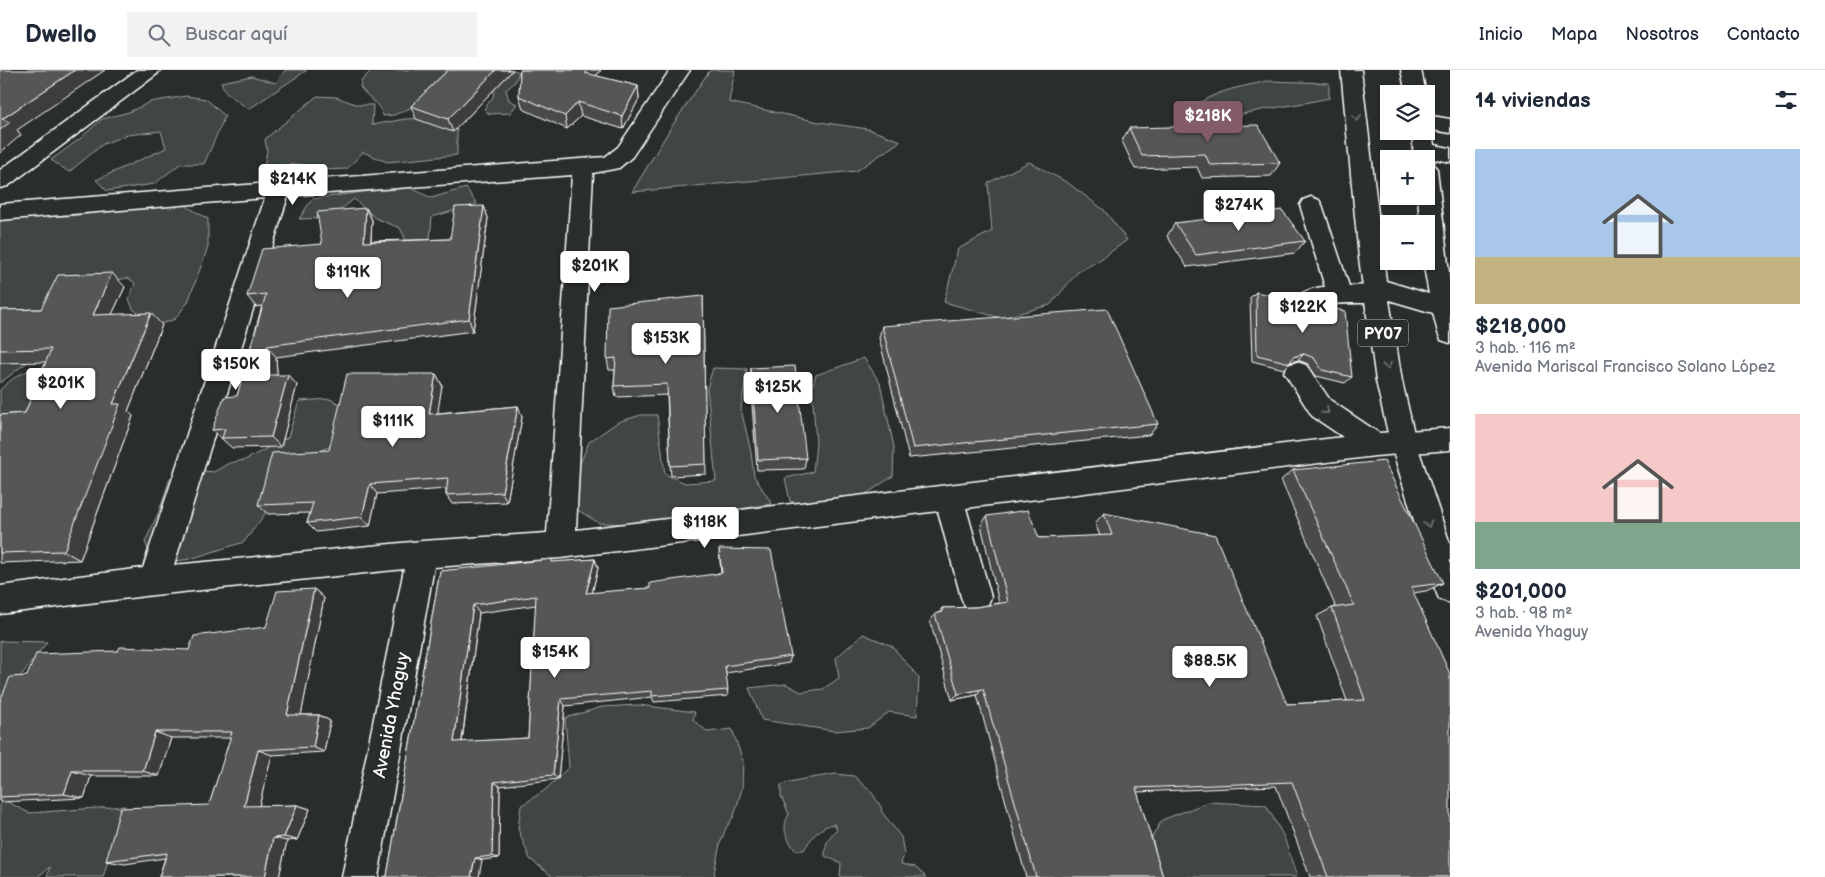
<!DOCTYPE html>
<html lang="es">
<meta charset="utf-8">
<style>
:root{--surface:#fff;--page:#f2f2f3;--text:#1f2937;--muted:#747a83;--line:#e0e1e3;--accent:#845c67}
body{margin:0;font-family:"Balsamiq Sans",sans-serif;background:var(--page);color:var(--text);height:100vh;display:flex;flex-direction:column;font-size:19px;white-space:nowrap}
*{box-sizing:border-box;margin:0}
p{font-size:16px;color:var(--muted)}
.icon{flex:none;width:28px;height:28px;fill:none;stroke:currentColor;stroke-width:2;stroke-linecap:round;stroke-linejoin:round}
.map{position:relative;flex:1;overflow:hidden}
.panel{display:flex;flex-direction:column;background:var(--surface);width:375px}
.panel>*{flex:none}
.fabs{position:absolute;left:1380px;top:15px;display:grid;gap:10px}
.fabs a{display:grid;place-items:center;width:55px;height:55px;border-radius:0px;background:var(--surface);box-shadow:0 1px 4px #0004;font-size:25px}
.price{position:absolute;translate:-50% -42px;padding:0 11px;border-radius:5px;background:#fff;color:#222;font-size:16px;line-height:32px;filter:drop-shadow(0 1px 2px #0008)}
.price::after{content:'';position:absolute;left:50%;top:30px;width:15px;height:11px;margin-left:-8px;background:inherit;clip-path:polygon(0 0,100% 0,50% 100%)}
.price.selected{background:var(--accent);color:#fff}
ul{padding:0;list-style:none}
li{display:grid;align-content:center;gap:10px;height:265px;padding:0 25px}
li span{display:grid;place-items:center;height:155px;border-radius:0px;color:#555}
li>.icon{margin-inline-start:auto}
span .icon{width:90px;height:90px;fill:#fffc;stroke-width:1}
li b{font-size:21px}
h2{display:flex;justify-content:space-between;align-items:center;height:60px;padding:0 25px;font-size:21px}
header{display:flex;align-items:center;gap:30px;box-sizing:border-box;height:70px;padding:0 25px;background:var(--surface);border-bottom:1px solid var(--line)}
header strong{font-size:24px}
nav{display:flex;gap:28px;margin-inline-start:auto;font-size:18px}
.search{width:350px;height:45px;background:var(--page);display:flex;align-items:center;gap:12px;box-sizing:border-box;padding:0 18px;border-radius:0px;color:var(--muted);font-size:19px}
main{display:flex;flex:1;min-height:0}
.map>svg:first-child{display:block}
</style>
<header>
<strong>Dwello</strong>
<div class="search"><svg class="icon" aria-label="search" viewBox="0 0 24 24"><circle cx="10" cy="10" r="6"/><path d="M15 15l6 6"/></svg>Buscar aquí</div>
<nav><a>Inicio</a><a>Mapa</a><a>Nosotros</a><a>Contacto</a></nav>
</header>
<main>
<div class="map">
<svg width="1450" height="807" viewBox="0 0 1450 807">
<rect width="100%" height="100%" fill="#2a2d2e"/>
<filter id="ink" filterUnits="userSpaceOnUse"><feTurbulence type="fractalNoise" baseFrequency=".02" numOctaves="2"/><feDisplacementMap in="SourceGraphic" scale="10" xChannelSelector="R" yChannelSelector="G"/><feConvolveMatrix kernelMatrix="1 2 1 2 8 2 1 2 1" color-interpolation-filters="sRGB"/></filter>
<g filter="url(#ink)">
<path fill="#414445" stroke="#a0a2a2" d="M285,0H307L249,39L226,23L221,12L252,6L276,13Z
M372,0H514L519,2L515,12L506,20L509,30L517,34L510,43L489,44L484,39L493,27L495,15L426,31L394,45L383,46C380,33 368,28 360,17L362,10Z
M710,0H735L729,32L819,52L868,59L901,71L856,101L632,122L670,59Z
M1268,11L1329,13V28C1300,35 1271,37 1242,44L1235,61H1201L1188,41C1215,20 1236,18 1268,11Z
M186,26L206,29L225,46L204,94H180L154,114L107,121L96,110L166,78L161,61L127,65L103,74L69,102L51,90L81,68L102,49L129,42L150,32Z
M317,26L336,27L358,35H373L372,55L405,49L433,48L457,60V85L387,92L363,82L347,99L321,100L300,94L264,96L267,81L265,69Z
M1029,92L1068,113L1104,140L1127,170L1098,191L1078,202L1050,235L1001,248L944,232L958,179L992,161L988,113Z
M407,116L431,128L466,118L477,134L432,147L429,179L409,176L400,158L375,148L354,129L330,148L299,149L312,129Z
M178,131L208,149V177L188,232L175,249L155,256L133,239L129,229L135,213L128,208L64,218L44,239L0,245V151L13,145L68,146L141,138Z
M0,277L30,290L0,313Z
M864,288L880,313L894,377L893,406L863,426L837,427L812,437L790,431L785,408L813,402L816,373L812,318L816,305Z
M55,297L31,345L0,346V320C18,302 30,298 55,297Z
M713,298L747,299L741,339L751,382L754,406L772,434L642,454L599,453L576,439L577,401L589,372L618,352L641,345H657L665,404L685,413L716,411L707,318Z
M330,329L345,337L331,376L309,386L270,419L265,444L244,472L190,489L154,494L145,472L160,439L170,408L195,400L214,402L229,393L245,390L288,367L299,331Z
M863,564L892,576L919,608L917,646L889,642L868,658L835,661L762,650L749,618L786,614L801,622L823,619L839,608L836,588Z
M0,571L47,572L10,620L0,626Z
M638,635L695,642L693,650L708,662L732,659L743,691L742,719L734,746L726,758L720,774L714,803L716,807H553L530,789L518,759L521,736L545,720L569,697L565,648L602,637Z
M835,704L854,706L872,723L881,737L882,742L901,767L904,784L901,794L915,797L926,807H840L841,793L825,786C825,773 828,768 837,759L834,754C820,756 810,769 804,780H795C786,767 781,759 789,744L781,726V715C799,708 817,708 835,704Z
M0,728L29,743L125,736L103,807H47L50,797L37,807H0Z
M1209,732L1266,735L1284,767L1297,807H1161L1152,767L1162,750Z"/>
<g fill="none" stroke-linecap="round" stroke-linejoin="round">
<g stroke="#fff" stroke-width="3">
<path id="minor" d="M137,0H160L157,4L8,116L0,118V100Z
M670,0H690L632,87L619,98L593,103L576,460L1343,367L1312,346L1284,302L1288,295L1297,292L1306,295L1330,330L1379,363L1450,358V380L1375,386L966,438L991,527L987,537L976,541L965,537L961,527L938,441L561,488L434,497L378,807H342L404,499L154,525L0,544V516L143,498L265,128L0,150V134L605,87L618,77ZM572,105L547,463L422,471L174,495L288,126Z
M1426,45L1450,49V63L1426,59Z
M1424,73L1450,78V92L1417,85L1413,80L1417,75Z
M1311,127L1319,130L1322,135L1349,216L1377,215L1385,218L1389,224L1385,230L1377,233C1365,233 1331,232 1322,236C1309,242 1304,250 1289,246L1286,239C1293,226 1311,217 1325,217L1300,135L1303,130Z"/>
</g>
<g stroke="#fff" stroke-width="3">
<path id="major" d="M1341,0H1361L1386,211L1429,224L1423,191H1426V154H1420L1418,126H1426V89H1414L1412,61H1426V55L1432,61L1436,89L1433,94L1437,99L1450,211V273L1441,270L1438,263L1433,243L1389,230L1402,311L1416,372L1450,474V533L1439,529L1435,519L1390,372L1376,311L1359,188Z
M1401,0H1421L1426,24H1406Z"/>
</g>
<use href="#minor" fill="#2a2d2e" fill-rule="evenodd"/>
<use href="#major" fill="#2a2d2e" fill-rule="evenodd"/>
</g>
<path fill="#494b4c" stroke="#fff" fill-rule="evenodd" d="M448,0H513L453,62L416,49L411,36Z
M520,0H601L596,6L638,16L639,29L623,59L581,46L567,59L523,39L519,26Z
M1129,58L1280,93L1271,106L1202,108L1197,97L1135,99L1122,71Z
M484,136L488,148L473,261L276,287L277,305L297,315L281,377L232,378L212,360L237,326L262,236L256,237L247,226L322,174L366,138L372,150L371,171L450,169Z
M1175,153L1305,171L1295,183L1187,197L1167,166Z
M125,217L112,244L162,255L128,341L133,346L80,490L0,493V345L25,343L46,292L0,293V240L41,239Z
M1256,222L1290,234L1294,242L1352,307L1345,313L1316,306L1308,294L1298,290L1290,293L1284,299L1252,291L1250,228Z
M703,226L706,404L671,406L670,396L667,325L616,327L614,316L615,300H609L607,289Z
M882,256L1158,354L1149,365L909,388L879,268Z
M751,298L806,388L804,399L757,400L750,309Z
M436,304L442,315L437,343L518,336L522,347L507,432L452,434L446,425V419L377,424L370,456L316,462L307,453L310,443L268,444L258,435L329,380Z
M1293,400L1443,513L1426,521L1413,523L1450,807H1310L1276,716L1137,722L1163,807H1026L977,625L952,630L930,551L935,544L939,543L942,538L976,537L999,533L981,455L987,446L1039,468L1100,466L1095,453L1104,443L1287,634L1347,631L1317,546L1332,538H1336L1281,410Z
M719,479L791,586L789,593L726,603L728,626L654,632L652,627L565,636L558,709L500,716L499,788L482,790L387,806L440,501L595,489L598,498L592,523L650,518L721,503ZM536,535L528,668L462,672L479,543Z
M314,519L324,528L301,645H319L330,651L324,682L272,685L259,736L297,735L310,739L297,770L287,771L279,807H159L165,788L125,794L106,791L209,735L231,668H171L159,706H91L84,728L0,732V631L27,606L189,580L266,557Z"/>
<path fill="#3c3d3e" stroke="#fff" d="M75,0H105L17,60L21,65L0,83V60L2,49Z
M496,0H513L453,62L448,49Z
M588,0H601L587,16L585,3Z
M638,16L639,29L623,59L622,46Z
M578,32L581,46L567,59L565,46Z
M484,136L488,148L473,261L469,249Z
M366,138L372,150L370,184L364,172Z
M112,203L125,217L106,257L93,245Z
M151,243L162,255L128,341L133,346L80,490L64,481L113,334Z
M267,276L276,287L278,316L269,305Z
M1304,284L1298,290L1287,293L1293,287Z
M436,304L442,315L436,354L429,344Z
M288,305L297,315L281,377L271,367Z
M518,336L522,347L507,432L502,422Z
M370,414L377,424L370,456L362,447Z
M595,489L598,498L590,532L586,523Z
M314,519L324,528L300,651L287,645Z
M473,535L479,543L461,677L454,672Z
M983,619L977,625L952,630L958,624Z
M561,629L565,636L558,709L553,705Z
M319,645L330,651L324,682L313,677Z
M155,662L171,668L159,706L143,701Z
M258,680L272,685L258,740L244,736Z
M72,701L91,706L84,728L64,724Z
M494,712L500,716L499,788L492,786Z
M297,735L310,739L297,770L284,767Z
M273,768L287,771L279,807H265Z
M475,788L482,790L479,807H471Z"/>
<path fill="#555758" stroke="#fff" fill-rule="evenodd" d="M0,0H75L2,49L10,52L0,60Z
M448,0H496L448,49L411,36Z
M520,0H588L585,3L638,16L622,46L578,32L565,46L519,26Z
M1258,55L1280,93L1210,95L1205,84L1142,86L1129,58Z
M484,136L469,249L267,276L269,305H288L271,367L222,368L225,359L212,360L224,327L237,326L266,224L247,226L262,179L322,174L317,142L366,138L364,172L450,169L455,137Z
M1282,140L1305,171L1196,185L1175,153Z
M112,203L93,245L151,243L113,334H120L64,481L0,483V345L25,343L51,279L0,280V240L41,239L58,205Z
M1256,222L1291,230L1290,234L1294,242H1309L1320,236L1345,241L1352,307L1322,300L1314,288L1304,284L1293,287L1290,293L1257,285Z
M703,226L706,394L670,396L667,314L614,316L616,288L607,289L608,236Z
M1107,239L1158,354L913,378L882,256Z
M795,296L806,388L758,390L751,298Z
M347,304H436L429,344L518,336L502,422L446,425L448,408L370,414L362,447L307,453L313,433L258,435L272,383L329,380Z
M1384,391L1443,513L1411,517L1450,604V807H1328L1292,712L1136,718L1163,807H1036L983,619L958,624L935,544L943,542L942,538L976,537L1008,532L987,446L1028,440L1039,468L1112,465L1104,443L1215,465L1287,634L1365,630L1332,538L1354,535L1293,400Z
M719,479L771,480L791,586L725,596L728,620L652,626V621L561,629L553,705L494,712L492,786L475,788L471,807H382L387,806L440,501L552,489V492L595,489L586,523L650,518V513L722,503ZM536,526L528,668L454,672L473,535Z
M314,519L287,645H319L313,677L258,680L244,736L297,735L284,767L273,768L265,807H159L167,783L106,791L120,738L209,735L232,662H155L143,701H72L64,724L0,727V631L10,607L27,606L36,584L118,581L120,577L189,580L194,566L266,557L277,521Z"/>
<defs><path id="oneway-chevron" d="M-2-3.5L2.5 0L-2 3.5" fill="none" stroke-width="1.6" stroke-linecap="round" stroke-linejoin="round" transform="scale(1.25)"/></defs>
<g stroke="#6a6c6d">
<use href="#oneway-chevron" transform="translate(1357 48) rotate(84)"/>
<use href="#oneway-chevron" transform="translate(1387 296) rotate(82)"/>
<use href="#oneway-chevron" transform="translate(1326 341) rotate(41)"/>
<use href="#oneway-chevron" transform="translate(1428 454) rotate(72)"/>
</g>
</g>
<g text-anchor="middle" stroke-width="4" stroke-linejoin="round" paint-order="stroke">
<rect fill="#2a2d2e" stroke="#bfc0c0" stroke-width="1" x="1358" y="249.5" width="50" height="27" rx="4"/>
<g font-size="16" font-weight="bold" fill="#fff">
<text x="1383" y="269">PY07</text>
</g>
<g font-size="18" fill="#fff" stroke="#2a2d2e">
<text transform="translate(391 645) rotate(-79)" y="6">Avenida Yhaguy</text>
</g>
</g>
</svg>
<div class="fabs">
<a><svg class="icon" aria-label="layers" viewBox="0 0 24 24"><path d="M12 4l9 5-9 5-9-5zM3 14l9 5 9-5"/></svg></a>
<a>+</a>
<a>−</a>
</div>
<b class="price selected" style="left:1208px;top:73px">$218K</b>
<b class="price" style="left:293px;top:136px">$214K</b>
<b class="price" style="left:1239px;top:162px">$274K</b>
<b class="price" style="left:595px;top:223px">$201K</b>
<b class="price" style="left:348px;top:229px">$119K</b>
<b class="price" style="left:1303px;top:264px">$122K</b>
<b class="price" style="left:666px;top:295px">$153K</b>
<b class="price" style="left:236px;top:321px">$150K</b>
<b class="price" style="left:61px;top:340px">$201K</b>
<b class="price" style="left:778px;top:344px">$125K</b>
<b class="price" style="left:393px;top:378px">$111K</b>
<b class="price" style="left:705px;top:479px">$118K</b>
<b class="price" style="left:555px;top:609px">$154K</b>
<b class="price" style="left:1210px;top:618px">$88.5K</b>
</div>
<section class="panel">
<h2>14 viviendas<svg class="icon" aria-label="filters" viewBox="0 0 24 24"><path d="M4 7h16M4 17h16"/><circle cx="9" cy="7" r="2"/><circle cx="15" cy="17" r="2"/></svg></h2>
<ul>
<li><span style="background:linear-gradient(#a9c7e8 70%,#c2b280 0)"><svg class="icon" aria-label="home" viewBox="0 0 24 24"><path d="M3 11l9-7 9 7M6 9v11h12V9"/></svg></span><div><b>$218,000</b><p>3 hab. · 116 m²</p><p>Avenida Mariscal Francisco Solano López</p></div></li>
<li><span style="background:linear-gradient(#f6c9c9 70%,#7fa58c 0)"><svg class="icon" aria-label="home" viewBox="0 0 24 24"><path d="M3 11l9-7 9 7M6 9v11h12V9"/></svg></span><div><b>$201,000</b><p>3 hab. · 98 m²</p><p>Avenida Yhaguy</p></div></li>
</ul>
</section>
</main>
